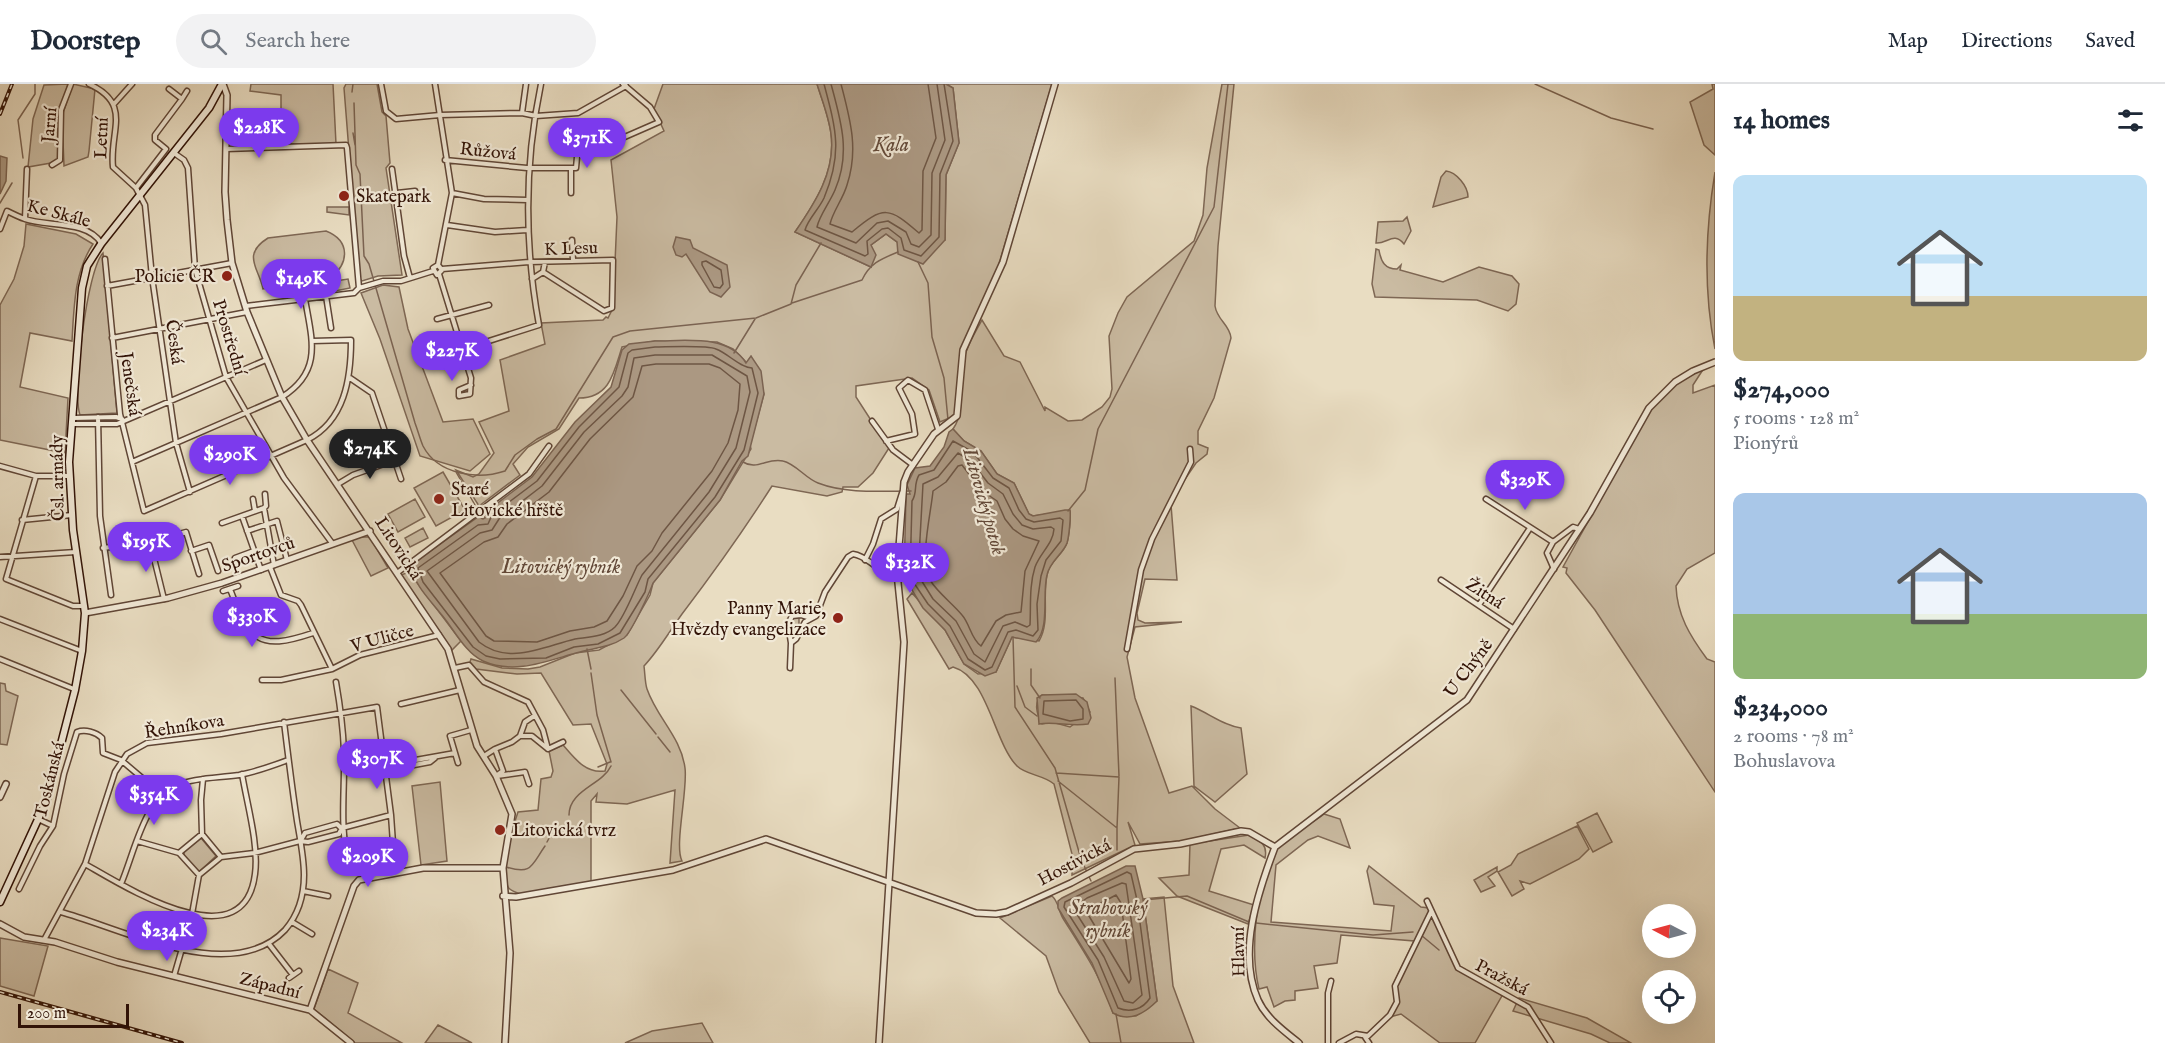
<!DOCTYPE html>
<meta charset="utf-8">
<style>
:root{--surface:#fff;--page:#f2f2f3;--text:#1f2937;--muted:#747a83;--line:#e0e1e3;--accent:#7c3aed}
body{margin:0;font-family:"IM FELL English",serif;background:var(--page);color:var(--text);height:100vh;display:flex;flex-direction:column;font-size:22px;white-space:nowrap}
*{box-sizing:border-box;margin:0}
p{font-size:20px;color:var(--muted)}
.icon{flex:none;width:33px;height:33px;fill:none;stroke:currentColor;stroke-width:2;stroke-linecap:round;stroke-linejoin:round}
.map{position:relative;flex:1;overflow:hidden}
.details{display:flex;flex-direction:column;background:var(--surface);width:450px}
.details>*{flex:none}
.needle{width:39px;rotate:276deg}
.buttons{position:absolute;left:1642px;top:820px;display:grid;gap:12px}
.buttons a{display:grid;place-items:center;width:54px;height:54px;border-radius:50%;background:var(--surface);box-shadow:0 6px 24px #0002;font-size:30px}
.scale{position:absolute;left:18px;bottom:15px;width:111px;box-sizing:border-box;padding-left:6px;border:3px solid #321307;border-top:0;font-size:16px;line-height:21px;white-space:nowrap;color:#321307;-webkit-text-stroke:4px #f1e9d7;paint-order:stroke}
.price{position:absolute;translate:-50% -51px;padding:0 14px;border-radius:21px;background:var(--accent);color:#fff;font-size:20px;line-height:39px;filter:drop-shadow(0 2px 3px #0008)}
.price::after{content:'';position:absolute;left:50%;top:36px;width:18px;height:14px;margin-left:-9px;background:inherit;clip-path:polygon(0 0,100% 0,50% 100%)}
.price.active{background:#222;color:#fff}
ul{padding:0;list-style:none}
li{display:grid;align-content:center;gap:12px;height:318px;padding:0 18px}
li span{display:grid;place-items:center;height:186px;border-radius:12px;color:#555}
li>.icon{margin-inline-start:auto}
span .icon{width:108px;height:108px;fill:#fffc;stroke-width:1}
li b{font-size:26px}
h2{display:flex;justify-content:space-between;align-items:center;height:72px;padding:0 18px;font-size:26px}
header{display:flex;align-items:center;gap:36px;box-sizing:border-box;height:84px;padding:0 30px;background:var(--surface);border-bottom:2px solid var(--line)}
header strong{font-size:28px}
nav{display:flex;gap:33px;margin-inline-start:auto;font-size:21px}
.search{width:420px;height:54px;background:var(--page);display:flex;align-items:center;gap:15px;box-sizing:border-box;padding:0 21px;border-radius:33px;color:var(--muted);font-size:22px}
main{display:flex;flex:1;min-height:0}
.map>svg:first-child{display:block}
</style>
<header>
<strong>Doorstep</strong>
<div class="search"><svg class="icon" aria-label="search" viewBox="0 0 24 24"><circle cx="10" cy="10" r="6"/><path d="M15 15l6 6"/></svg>Search here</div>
<nav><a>Map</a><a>Directions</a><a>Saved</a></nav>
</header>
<main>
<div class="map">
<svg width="1715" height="959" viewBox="0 0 1715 959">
<rect width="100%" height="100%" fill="#e9ddc2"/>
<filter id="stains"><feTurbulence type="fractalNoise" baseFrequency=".00333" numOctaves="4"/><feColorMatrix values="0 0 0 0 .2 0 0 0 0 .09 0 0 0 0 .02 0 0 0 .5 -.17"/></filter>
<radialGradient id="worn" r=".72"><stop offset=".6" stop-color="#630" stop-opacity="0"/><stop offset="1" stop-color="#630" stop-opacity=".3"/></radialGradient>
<path fill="#cabba2" stroke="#7e6754" stroke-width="1.5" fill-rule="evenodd" d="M68,0L58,35V75L51,79L28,83L33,35L44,1Z
M73,0L95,5L89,67L88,73L64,82L62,32Z
M251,0H333L336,60H286L289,34L281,31V11L250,7Z
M346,0H377L382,28L386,32L390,79L386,84L402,191L378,192L362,197L359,194L344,4Z
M663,0H817C822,16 829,33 831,50C836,87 815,119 795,148L871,183V161L886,150L897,158L945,156L946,91L959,59L953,4L946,0H1052L996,190L961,265L957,327L954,332L940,338L929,306L912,294L856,302V313L889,364L873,389L858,403H843L842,408L827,412L772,402C744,446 714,488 682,530C669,548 659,566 644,582C645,590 645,599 647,605C657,634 681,653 685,684C688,706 674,762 682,777L670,779L675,706L627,720L596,718L597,710L591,717V799L520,810C516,808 510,807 508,803C501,789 513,742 518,728L538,726L541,695L551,693L553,687L549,667L563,661C575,675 586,690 605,687L607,680L591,640L573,641L541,589L517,590L476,585L470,578L471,575L502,584L528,585L540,583L575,569L599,566L627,551L650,511L653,499L720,416L751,365L750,361L764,310L751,273L747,279L733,265L717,258L655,257L622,263C614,288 610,314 579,314L559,345L528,363L513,380L520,391L479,422L456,386L473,393L479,390L494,369L479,338L509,327L500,276L545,260L541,239L603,236L606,233L608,234L613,224L617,133L611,76L664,47L654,25Z
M1222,0H1234L1218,162L1215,222C1217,236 1230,241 1231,254L1214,314L1198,347V360L1208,364L1207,370L1196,379L1181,401L1171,421L1177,496L1145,495L1137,529L1138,536L1145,539L1182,538L1135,543L1127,573L1135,614L1169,709L1192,702L1215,725L1240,744L1182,757L1140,760L1128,738L1135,761L1072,791V770L1054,700C1044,691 1026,691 1017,682C994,659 988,593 953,583L949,585L907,515L912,509L945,546L964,580L978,590L996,588L1012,553L1039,557C1051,537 1041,509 1048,487C1052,476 1063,470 1067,459C1069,453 1071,433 1070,427L1033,432L1029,430L1014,399L997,390L981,367L964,357L953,345C965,328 960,305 962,285C964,267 973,252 982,236L1004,272L1020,278L1045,327V323L1068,337L1082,336L1102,323L1110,313L1112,305L1109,252L1118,229L1127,213L1194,157L1203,131L1207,84ZM1042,611L1083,614L1090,628L1070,643L1052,638L1042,640C1037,631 1033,618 1042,611Z
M1712,0H1715V71L1704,61L1690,18L1713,5Z
M1446,87C1456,88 1468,102 1468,113L1433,123L1441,93Z
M1715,88V265C1703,205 1705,148 1715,88Z
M327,123H349V131L327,128Z
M1407,133L1411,147L1404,160C1394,147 1387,160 1376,159L1378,138L1403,137Z
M26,140L76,150L93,160C74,188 74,224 72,257L30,249L20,303L68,314L65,369L0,356V221L14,195L24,162Z
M326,147C351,157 349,180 330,194L263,205C259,184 241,171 268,154Z
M1376,165L1379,166C1381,178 1385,185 1397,185L1401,181L1400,186L1443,198L1479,183L1512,192L1519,200L1516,220L1508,227L1477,216L1375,213L1372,200Z
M103,169L117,329L80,331C72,310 87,185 103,169Z
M348,195L350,204L330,208L329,198Z
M383,201L399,203L408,245L443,338L473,335L490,370L470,387L420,372L380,255L361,209Z
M1704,284L1693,301V309L1715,301V469L1687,485L1676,502C1677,531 1690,552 1707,575L1715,578V708L1595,526L1566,489L1567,484L1563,483L1649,327L1669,304Z
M443,388L465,426L436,442L414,404Z
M415,415L425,433L398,448L388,430Z
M423,444L428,454L410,463L405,454Z
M360,453H370L388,484L371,492L352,456Z
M409,488L461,557L452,566L401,491Z
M802,532L799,534V547L792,554L789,538L792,534Z
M0,599L5,600L6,607L18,612L7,661L0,660Z
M1191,622C1209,629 1222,641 1241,644L1247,690L1215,718L1194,702Z
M440,698L447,777L421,781L412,702Z
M1597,729L1612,758L1593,768L1577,739Z
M1324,730L1340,735L1350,764L1318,752L1308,756L1276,781L1271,838L1391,847L1394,822L1374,820L1367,787L1369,782L1421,823L1429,824L1458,884L1503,910L1475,959H1440L1401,930L1386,934L1396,919L1393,901L1414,857L1341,851L1337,879L1314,882L1318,904L1295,907V916L1285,917L1274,923L1267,903L1259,905C1250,868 1255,799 1276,766C1283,755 1313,739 1324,730Z
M1577,742L1589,765L1579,775L1530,800L1520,797L1524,805L1512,812L1498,788L1511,781L1518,770Z
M1249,751C1260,757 1268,760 1265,774L1244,761L1221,765L1209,807L1254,821L1248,840L1177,812L1159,794L1189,791L1190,760Z
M201,754L216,772L199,788L184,772V767Z
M1497,783V787L1488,793L1495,802L1481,808L1474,796Z
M1052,812C1059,818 1058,827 1064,836C1083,866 1102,894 1113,929L1136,932L1157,917L1143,815L1164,813L1173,902L1194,959H1090L1059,908L1046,872L1000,834Z
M0,854L48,862L34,912L0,902Z
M328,885L358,899L348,929L402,959H355L314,925Z
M1519,914L1587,934L1631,959H1610L1591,950L1513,927Z
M702,939L713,959H625L652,947Z
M438,941L472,959H425Z"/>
<path fill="#ab9882" stroke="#7b6351" stroke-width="1.5" d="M817,0H946L953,4L959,59L946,91L945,156L923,180L898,170L897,158L886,150L871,161L876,171L871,183L795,148C815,119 836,87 831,50C829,33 822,16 817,0Z
M0,72L7,74L6,97L0,110Z
M676,153L690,156L693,164L727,181L730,203L721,213L710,208L686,170L682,173L676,171L673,163Z
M655,257C685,257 728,250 746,279L751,272L761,287L764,310L748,372L742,377L720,416L653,499C650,508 631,549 624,554C609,564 593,564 576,569C547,577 514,591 483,577C465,569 454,545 441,530C429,515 414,501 411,481L478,433L483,435L485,434L483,430L532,393L575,338L611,303L622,266L629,260Z
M953,345L964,357L981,367L997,390L1014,399L1029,430L1033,432L1065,426H1070C1071,433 1069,452 1067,459C1063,470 1050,477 1047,491C1042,510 1050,544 1036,558L1012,553L996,588L985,592L964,580L945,546L923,524L904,493L906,410H910L907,401L915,384L930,382L944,363L949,348Z
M1076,610L1087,618L1091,634L1088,640C1070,643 1055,637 1039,640L1037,614L1042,611Z
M1126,782H1135L1143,815L1157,917C1145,929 1130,939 1113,929L1092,879L1058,824V817L1062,814Z"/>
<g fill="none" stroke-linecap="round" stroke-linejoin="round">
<path stroke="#6e5644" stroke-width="1.5" d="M824,0C836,45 843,69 824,114C819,125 808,135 805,146L865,172L868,170L867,157L882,145L888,144L901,154L904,166L921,172L939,153L940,90L953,57L944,0
M831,0C841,37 851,69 835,106C830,118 819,132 817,143L856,159L877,139L888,137L906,148L911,160L919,163L931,151L932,89L945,56L937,0
M841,0C850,35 859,65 847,101C843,115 833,127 830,140L852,148C884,121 889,123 919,149L922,146L923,87L936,54L928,0
M706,177L721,186L723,200L720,204L714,203L702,181V178Z
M655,263C667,263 707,261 716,265C729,270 739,283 752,284L758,309L744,366L715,413L648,495L645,508L620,549L598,560L574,563L546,574L500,575L486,572L473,563L423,498L418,484L478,441L488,440L492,431L537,397L579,343L619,303L628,269L632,266Z
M655,271H712L747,292L750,308L736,364L709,408L642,491C635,504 625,533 615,543C605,553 587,553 575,555C545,562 509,582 479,558L427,487L480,449L492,446L499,435L542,402L584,348L622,312L628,303L634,274Z
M656,280H709L720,284L740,300L738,326L728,359L712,387L662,449L652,467L637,482L623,512L607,537L594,543L570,547L537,558L494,557L486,552L440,489L484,458L498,453L507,440L549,408L590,355L633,313L642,282Z
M953,357L973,368L993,394L1009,404L1019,426L1026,435L1034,438L1060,434L1063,436L1061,457L1046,476L1041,492L1037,520L1038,546L1033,552L1016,546L1008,548L992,583L985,586L968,575L950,542L928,520L910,493L912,417C918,408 913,401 919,391L934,386Z
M958,369L971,377L988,399L1003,410L1013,430L1022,441L1033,445L1051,443L1054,445C1053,460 1040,469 1035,483C1029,502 1031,522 1030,541L1027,543L1015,538L1003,542L985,578L974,570L956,537L933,515L918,491L923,400L938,393Z
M962,381L981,406L997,417L1005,435L1013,445L1023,452L1039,457L1025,487L1021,528L1006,531L996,537L981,562C971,555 970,540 962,531C952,519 938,509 930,496C919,477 931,429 933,407L946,398L958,382Z
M1076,616L1083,625V635L1070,637L1043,630L1044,617Z
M1127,788L1131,790L1137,816L1150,914C1143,925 1131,929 1118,924L1098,876L1064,823L1065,818Z
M1122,799L1126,800L1142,911L1133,919L1124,917L1104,873L1073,824L1087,814Z
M1116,811L1121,819L1131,895L1129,899L1086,827Z"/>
<path stroke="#7b6351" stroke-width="1.5" d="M1535,0L1611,34L1653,45
M352,8L353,0
M354,19L356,81L360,90L364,172L369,180L415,339C418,347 420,355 423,362C438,391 478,396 505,387L515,371L537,355L556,345L613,253L630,247L756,234L791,220L796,201L821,159
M353,49L355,61
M23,74L18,36L35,10V0
M0,119L12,99
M918,178L928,199L932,253L944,294L948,336
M792,219L862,196C870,179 881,175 898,168
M734,269L755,235
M743,378C757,387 768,373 783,377C796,380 805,394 818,399C846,410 882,407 911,407
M456,388L475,421
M1068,427L1085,406L1098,345L1214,123L1228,0
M1013,553L1015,623L1055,684L1081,775L1091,797
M587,565L591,585
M1031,585V601L1040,614
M591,589L597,631L611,678
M1115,594L1119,692
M1017,602L1025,623L1037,632
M621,606L656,650
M658,653L670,668
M598,683L610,678
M1056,689L1119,693L1117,744
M1058,697L1117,744V766
M569,731C569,706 602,701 611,682
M547,758L553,747
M491,781H500
M506,783C532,791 531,782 545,762
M1143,816L1187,812L1249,838
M1256,839L1373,851L1413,848
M1421,851L1439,866
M1116,930L1121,959"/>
<g stroke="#604636" stroke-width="7">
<path id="minor" d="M89,0C133,20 109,47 113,83L136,104L145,121L152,193L176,359L190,408
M381,0L386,27L396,35L440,31L522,29L536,32L578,29L626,2
M435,0L452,109L438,181L433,184L437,191L442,186L438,181
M182,15L187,7
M114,20L132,0
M522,29L526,0
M226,65L346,61L347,64L359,204L354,209L246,222
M174,69L184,76L188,84L195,185L226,293L284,394L332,459
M445,76L527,84H576L578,62H604L659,38L650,23L623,0
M52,81L60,76L61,26L71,0
M571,84V109
M392,85L404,172L410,194
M136,104L166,65L155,56V51L182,15L169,5
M397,109L415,107
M452,109L484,115L527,116
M25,135L27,85
M447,141L495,148L527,146
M0,145L7,127C13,130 19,133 25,135C47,143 87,136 101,159
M572,156L573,176
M105,175L120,330L144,427L307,356C345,337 351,294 351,256L312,257
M442,185L529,178L613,176L612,224L604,227L543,188
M439,190L471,294L470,310L459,312V306L471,301
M532,195L543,188L545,178
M107,202L232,179
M359,204L383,197H401L433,187
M326,212L331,244
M437,235L489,221
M112,254L247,228
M448,270L539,241C524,159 524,81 541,0
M350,294L372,309L401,395
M98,333L100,432L111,511
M73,334L116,333L122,335
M872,337L893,366L913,381
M72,340H117L266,276
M886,357L915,350L912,330L899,304L908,296L925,306L938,345
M132,378L282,313C323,287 312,256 305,215
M0,382L36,392H69
M36,392L6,495L73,522H84
M338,400L353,391L395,376
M265,410L266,422L264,424L274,481
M253,415L255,427
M1486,415L1553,458
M242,432L261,486
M22,436L72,431
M222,439L264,424
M247,447L277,437L287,476
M150,458L164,515
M103,464L150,458L186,448L199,490
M191,467L209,461L218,487
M0,473L76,468
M235,474L254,467
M865,476L873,460L881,435L897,425L902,409
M270,483L281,511L298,517L301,521L332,585
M1554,485L1547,469L1553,458L1573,443L1579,445
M397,489L529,390L549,362
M1441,496L1514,545
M230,505C249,555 257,568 313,549
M223,507L238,502
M1479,521L1530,444
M0,535L82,567
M791,559L788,540L792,532L801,531L811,534
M1127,565L1141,486L1152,455L1191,378L1190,365
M0,575L74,605
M455,584L469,581L484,598L528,618L543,646L548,665
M790,584L791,559L796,555L805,538L816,532L825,508L848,473L853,470C871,473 872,487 897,489
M262,596H281L332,585L360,571L439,551
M336,598C340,621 343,643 344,667C345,703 340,738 347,773
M401,620L460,606
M520,652L525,638L534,632
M495,665L512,658L520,652H532L548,665L563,658
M484,672L495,665L503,687L496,692
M410,677L455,669
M458,679L450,652L471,646
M414,681L430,678L435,674
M497,692L525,688L529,700
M38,735L53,742
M202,750L221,773L199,791L179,769Z
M202,750L201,716L203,695
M301,756L305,749L337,740L341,744
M137,757L179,769
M221,773L254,769L300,757L308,758L339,750L342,744L391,731
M85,780C124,802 244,879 255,790C259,761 247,720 242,690
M121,800C131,776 137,749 150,727C169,691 204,696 239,691C256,688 272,682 288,676
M19,805L40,762L53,742L64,690L77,648C85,645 96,648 102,654L103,669L121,676L161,710
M303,807L328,812
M1427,817L1458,884L1528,923L1551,959
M61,828C123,845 232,902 285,846C298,831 304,811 304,791C304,773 300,755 297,737C292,704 288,671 284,638
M292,838L312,850
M44,856L85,780L115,688L127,670L147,659L221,650L377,623L391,731L395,788
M269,860L293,891
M174,892L192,830L199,791
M289,894L299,887
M1365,953L1369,959
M1328,959V909L1331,897
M1339,959L1356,950L1368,952L1390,931L1397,918L1395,902L1431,828"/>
</g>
<g stroke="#604636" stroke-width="8">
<path id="tertiary" d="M223,0L227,11L225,108L227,136L232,179L247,228L282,313L307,356L448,565L477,662L496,692L512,730L503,784L510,869L505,959
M85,529L168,514L222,499L370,447
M0,713L6,700
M1275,763L1467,616L1590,429L1649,324L1675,298L1693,287L1715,278
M1275,763C1258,808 1237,869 1258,916C1266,934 1284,947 1299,959
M503,812L516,813L673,786L766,755L976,829L996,830L1007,828L1071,799L1134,765L1180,760L1241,747L1249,748L1275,763
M0,840L24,853L55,858L117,878L310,926L351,959
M310,926L354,802L359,796L423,784H503
M879,959L904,558L897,489L904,398L908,388L934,350L957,332L963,266L1003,178L1055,0"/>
</g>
<g stroke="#321307" stroke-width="9">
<path id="secondary" d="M0,818L46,718L75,606L82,567L85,529L73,446L69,378L82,204L87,182L101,160L209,24L222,0"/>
</g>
<use href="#minor" stroke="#f1e9d7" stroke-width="4"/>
<use href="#tertiary" stroke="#f1e9d7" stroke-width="5"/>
<use href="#secondary" stroke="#f1e9d7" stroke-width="6"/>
<g stroke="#321307" stroke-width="4">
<path id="rail" d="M0,30L12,0
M0,908L182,959"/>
</g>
<use href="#rail" stroke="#f1e9d7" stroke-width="1.5" stroke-dasharray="4.5" stroke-linecap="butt"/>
</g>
<g fill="#8f2418" stroke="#f1e9d7" stroke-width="2">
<circle cx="344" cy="112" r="6"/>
<circle cx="227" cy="192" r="6"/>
<circle cx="439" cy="415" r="6"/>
<circle cx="838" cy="534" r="6"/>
<circle cx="500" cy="746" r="6"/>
</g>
<g text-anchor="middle" stroke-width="4.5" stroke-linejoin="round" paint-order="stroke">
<g font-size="18" fill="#321307" stroke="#f1e9d7">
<text transform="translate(49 41) rotate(-85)" y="6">Jarní</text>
<text transform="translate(101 54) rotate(-88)" y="6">Letní</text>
<text transform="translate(488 67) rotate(6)" y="6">Růžová</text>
<text transform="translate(59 129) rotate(15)" y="6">Ke Skále</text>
<text transform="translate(571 164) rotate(-2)" y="6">K Lesu</text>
<text transform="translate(230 253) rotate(73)" y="6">Prostřední</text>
<text transform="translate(175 258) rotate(82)" y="6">Česká</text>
<text transform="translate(131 300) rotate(82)" y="6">Jenečská</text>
<text transform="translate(57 394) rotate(-91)" y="6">Čsl. armády</text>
<text transform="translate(399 464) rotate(57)" y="6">Litovická</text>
<text transform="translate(258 470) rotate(-19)" y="6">Sportovců</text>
<text transform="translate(1485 509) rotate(33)" y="6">Žitná</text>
<text transform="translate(382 554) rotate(-15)" y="6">V Uličce</text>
<text transform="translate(1468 584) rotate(-53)" y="6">U Chýně</text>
<text transform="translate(184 642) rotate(-9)" y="6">Řehníkova</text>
<text transform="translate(49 696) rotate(-76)" y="6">Toskánská</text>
<text transform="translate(1074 778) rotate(-28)" y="6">Hostivická</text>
<text transform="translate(1238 868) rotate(-91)" y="6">Hlavní</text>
<text transform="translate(1502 893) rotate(28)" y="6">Pražská</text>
<text transform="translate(270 901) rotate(14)" y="6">Západní</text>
</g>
<g font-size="18" fill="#321307" stroke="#f1e9d7" text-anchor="start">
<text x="356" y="118">Skatepark</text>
<text x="215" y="198" text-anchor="end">Policie ČR</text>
<text x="451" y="411">Staré<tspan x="451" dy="21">Litovické hřště</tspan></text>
<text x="826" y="530" text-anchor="end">Panny Marie,<tspan x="826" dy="21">Hvězdy evangelizace</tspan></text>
<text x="512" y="752">Litovická tvrz</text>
</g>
<g font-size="20" font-style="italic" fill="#624838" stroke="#f1e9d7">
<text x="891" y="67">Kala</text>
<text transform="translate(985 417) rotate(74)" y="7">Litovický potok</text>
<text x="561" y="489">Litovický rybník</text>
<text x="1108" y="830">Strahovský<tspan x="1108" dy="23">rybník</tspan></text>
</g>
</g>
<rect width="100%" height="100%" filter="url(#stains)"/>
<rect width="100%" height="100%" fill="url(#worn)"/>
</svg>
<div class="buttons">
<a><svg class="needle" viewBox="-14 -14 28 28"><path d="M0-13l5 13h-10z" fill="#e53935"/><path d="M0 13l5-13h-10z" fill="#747a83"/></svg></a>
<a><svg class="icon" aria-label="locate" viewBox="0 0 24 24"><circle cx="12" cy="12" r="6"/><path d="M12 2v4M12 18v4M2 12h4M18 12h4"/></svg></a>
</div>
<div class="scale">200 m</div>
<b class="price" style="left:259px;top:75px">$228K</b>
<b class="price" style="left:587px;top:85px">$371K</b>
<b class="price" style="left:301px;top:226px">$149K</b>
<b class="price" style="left:452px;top:298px">$227K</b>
<b class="price active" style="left:370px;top:396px">$274K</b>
<b class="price" style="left:230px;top:402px">$290K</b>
<b class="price" style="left:1525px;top:427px">$329K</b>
<b class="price" style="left:146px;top:489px">$195K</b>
<b class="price" style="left:910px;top:510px">$132K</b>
<b class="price" style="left:252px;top:564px">$330K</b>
<b class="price" style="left:377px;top:706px">$307K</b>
<b class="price" style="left:154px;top:742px">$354K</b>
<b class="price" style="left:368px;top:804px">$209K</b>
<b class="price" style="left:167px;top:878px">$234K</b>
</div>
<section class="details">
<h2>14 homes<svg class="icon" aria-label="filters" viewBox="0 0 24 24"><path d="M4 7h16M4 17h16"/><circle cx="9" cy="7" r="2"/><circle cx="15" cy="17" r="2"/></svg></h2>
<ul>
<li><span style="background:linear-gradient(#bfe0f5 65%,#c2b280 0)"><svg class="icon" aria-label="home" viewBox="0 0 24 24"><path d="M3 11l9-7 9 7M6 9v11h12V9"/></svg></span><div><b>$274,000</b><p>5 rooms · 128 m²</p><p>Pionýrů</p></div></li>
<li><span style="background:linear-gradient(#a9c7e8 65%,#8fb573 0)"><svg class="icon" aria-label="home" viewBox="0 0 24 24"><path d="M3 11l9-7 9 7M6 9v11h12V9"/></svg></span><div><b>$234,000</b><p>2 rooms · 78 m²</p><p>Bohuslavova</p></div></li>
</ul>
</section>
</main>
